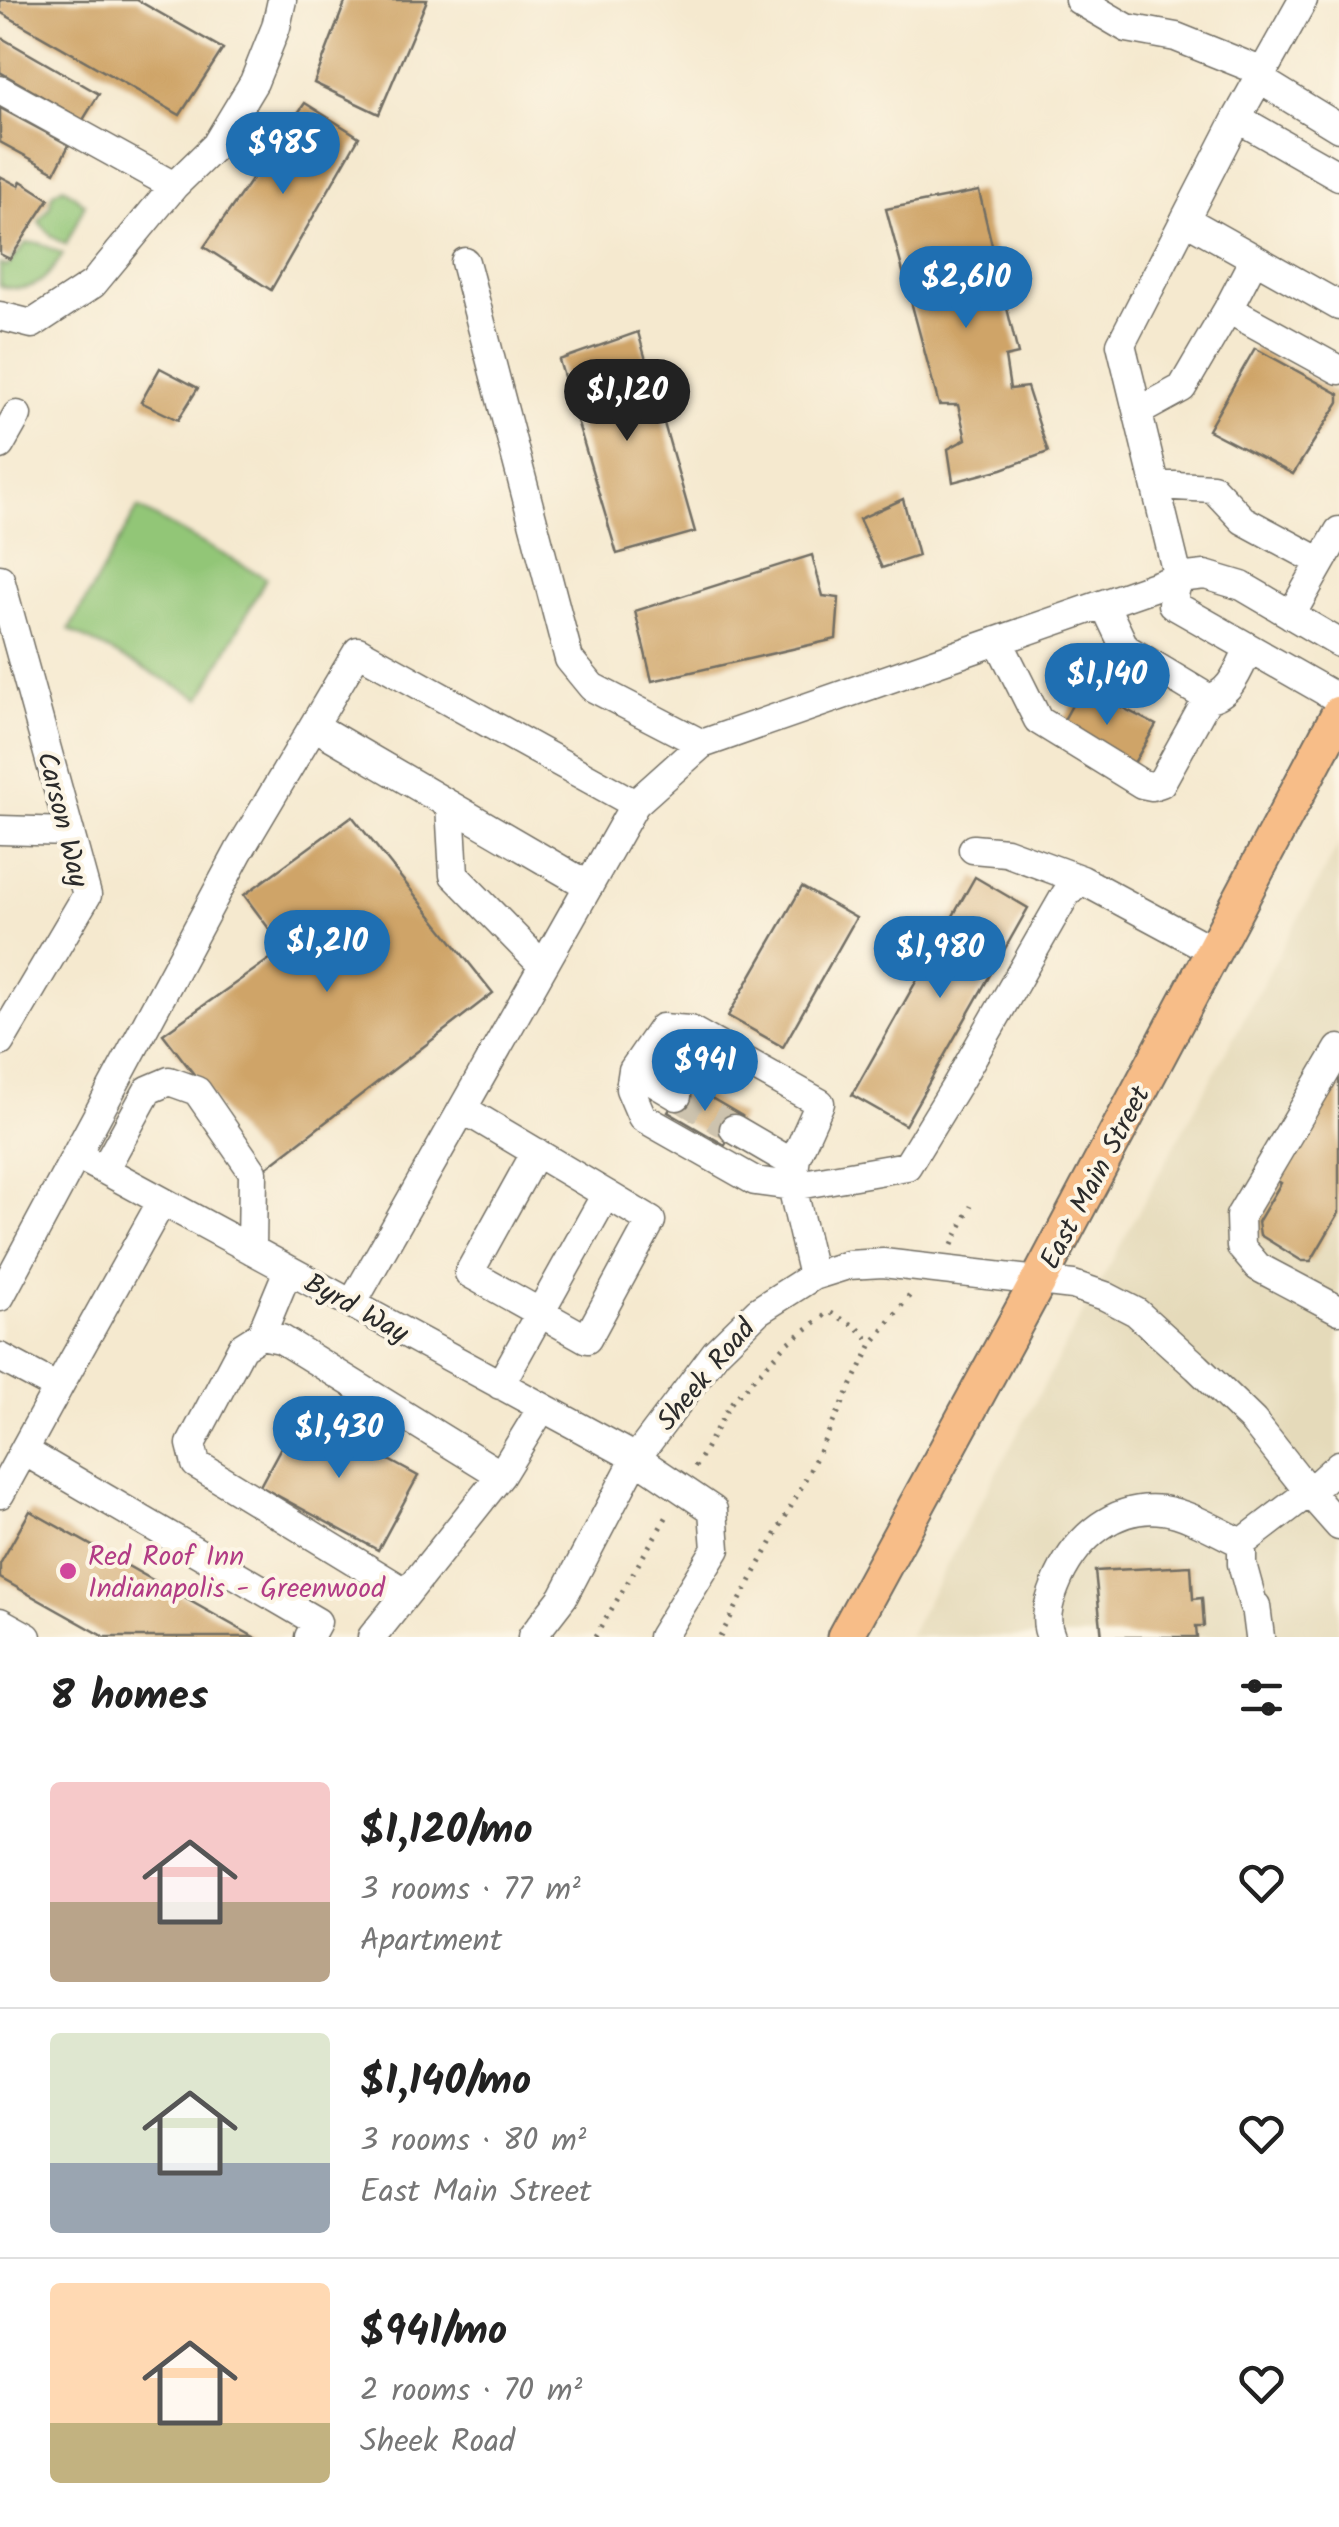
<!DOCTYPE html>
<meta charset="utf-8">
<style>
:root{--surface:#fff;--page:#f2f2f2;--text:#222;--muted:#767676;--line:#e0e0e0;--accent:#1f6fb2}
body{margin:0;font-family:Kalam,sans-serif;background:var(--page);color:var(--text);height:100vh;display:flex;flex-direction:column;font-size:38px;white-space:nowrap}
*{box-sizing:border-box;margin:0}
p{font-size:32px;color:var(--muted)}
.icon{flex:none;width:55px;height:55px;fill:none;stroke:currentColor;stroke-width:2;stroke-linecap:round;stroke-linejoin:round}
.map{position:relative;height:1637px;overflow:hidden}
.details{display:flex;flex-direction:column;background:var(--surface);flex:1}
.details>*{flex:none}
.price{position:absolute;translate:-50% -85px;padding:0 22px;border-radius:35px;background:var(--accent);color:#fff;font-size:32px;line-height:65px;filter:drop-shadow(0 2px 5px #0008)}
.price::after{content:'';position:absolute;left:50%;top:60px;width:30px;height:22px;margin-left:-15px;background:inherit;clip-path:polygon(0 0,100% 0,50% 100%)}
.price.selected{background:#222;color:#fff}
ul{padding:0;list-style:none}
li{display:flex;align-items:center;gap:30px;height:250px;padding:0 50px}
li+li{border-top:2px solid var(--line)}
li span{display:grid;place-items:center;flex:none;width:280px;height:200px;border-radius:10px;color:#555}
li>.icon{margin-inline-start:auto}
span .icon{width:120px;height:120px;fill:#fffc;stroke-width:1}
li b{font-size:42px}
h2{display:flex;justify-content:space-between;align-items:center;height:120px;padding:0 50px;font-size:42px}
.map>svg:first-child{display:block}
</style>
<div class="map">
<svg width="1339" height="1637" viewBox="0 0 1339 1637">
<rect width="100%" height="100%" fill="#fcf5e5"/>
<filter id="ink" filterUnits="userSpaceOnUse"><feTurbulence type="fractalNoise" baseFrequency=".01" numOctaves="2"/><feDisplacementMap in="SourceGraphic" scale="20" xChannelSelector="R" yChannelSelector="G"/><feConvolveMatrix kernelMatrix="1 2 1 2 8 2 1 2 1" color-interpolation-filters="sRGB"/></filter>
<filter id="wash" filterUnits="userSpaceOnUse"><feTurbulence type="fractalNoise" baseFrequency=".0048" numOctaves="4" result="noise"/><feDisplacementMap in="SourceGraphic" scale="40" xChannelSelector="R" yChannelSelector="G"/><feGaussianBlur stdDeviation="2.25" result="paint"/><feColorMatrix in="noise" values="0 0 0 0 0 0 0 0 0 0 0 0 0 0 0 0 0 1.4 0 .05"/><feComposite in="paint" operator="in"/></filter>
<g filter="url(#wash)">
<rect width="100%" height="100%" fill="#f5e9cf"/>
<path fill="#e5daba" d="M1339,844V1637H908L1038,1396Z"/>
<path fill="#92c677" stroke="#5e7851" stroke-width="2.5" d="M63,187L85,204L66,245L53,237L39,222L50,206L52,194Z
M26,243H39L63,254C46,281 34,294 0,286V263L7,267Z
M138,508L266,578L201,698L69,630Z"/>
<g id="blocks">
<path fill="#cfa467" d="M0,0H137L223,49L180,115L0,12Z
M346,0H427L379,114L314,83Z
M0,37L99,94L83,120L0,72Z
M305,103L359,137L271,290L204,247Z
M0,108L69,145L55,172L0,142Z
M0,176L19,186L21,181L49,199L10,259L0,254Z
M979,191L1018,354L1005,357L1010,389L1027,387L1048,452L1002,469L953,482L948,449L966,439L958,405H939L886,209Z
M638,332L695,532L617,554L559,360Z
M1255,348L1339,394V402L1293,474L1208,430Z
M160,368L198,388L178,420L141,402Z
M903,499L918,556L882,568L859,519Z
M812,555L823,596L839,598L836,639L652,681L635,611Z
M1082,687L1156,725L1130,770L1059,729Z
M352,816L493,993L266,1168L163,1034L284,949L244,895Z
M975,877L1028,908L905,1125L852,1095Z
M802,887L856,918L783,1047L728,1016Z
M1339,1071V1213L1311,1261H1302L1260,1235L1258,1222L1281,1183L1274,1179Z
M686,1083L742,1116L725,1145L668,1112Z
M300,1412L418,1476L378,1550L260,1486Z
M30,1511L254,1637H105L0,1578V1564Z
M1191,1566L1193,1599L1202,1598L1204,1626H1196L1197,1637H1102L1095,1571Z"/>
</g>
</g>
<g filter="url(#ink)">
<use href="#blocks" fill-opacity="0" stroke="#726e64" stroke-width="2.5"/>
<g fill="none" stroke-linecap="round" stroke-linejoin="round">
<path stroke="#cdc3ae" stroke-width="28" stroke-dasharray="28 14" stroke-linecap="butt" d="M677,1096L734,1129"/>
<g stroke="#726e64" stroke-width="31">
<path id="minor" d="M1079,0L1127,28L1176,37L1263,72
M1303,0L1237,118L1121,344L1178,578L1172,604L1339,699
M1259,79L1339,128
M0,90L174,186
M1237,118L1339,176
M1186,220L1339,306
M465,262L569,659L592,687L702,744
M1228,309L1254,259
M0,316L32,324L93,284L174,186L216,145L254,82L276,27L282,0
M1138,412L1182,388L1228,309L1339,370
M0,445L17,415
M1156,485L1213,488L1243,520L1321,562
M0,579L87,895L0,1042
M1104,604L1125,648L1208,698C1231,695 1239,668 1249,648
M1291,615L1339,531
M999,642L1038,720L1142,784L1152,786L1161,783L1208,698
M314,726L589,886
M450,805L454,875L543,966
M0,830L70,832
M973,849L1006,852L1082,880L1212,950
M1339,1049L1240,1216L1241,1247L1258,1267L1339,1310
M633,1070L662,1028L690,1030L820,1103L796,1157L792,1186L813,1276
M677,1096L633,1070L630,1089L642,1117L755,1181L792,1186L907,1166L956,1086L1066,894L1082,880
M463,1109L606,1194L500,1385
M734,1129L782,1157L795,1162
M536,1152L469,1273L587,1339L651,1221L606,1194
M77,1155L636,1458L713,1510L716,1549L662,1637
M104,1170L148,1090L169,1081L197,1091L253,1172L252,1250
M0,1297L239,851L358,651L635,804
M352,1304L635,804L702,744L1178,578L1205,575L1242,586L1339,643
M261,1335L288,1270
M0,1357L58,1388L162,1201
M24,1451L317,1622L309,1637
M0,1494L58,1388
M407,1593L196,1464L191,1444L242,1347L261,1335L281,1339L501,1475
M0,1622L27,1637
M372,1637L501,1475L542,1408
M532,1637L563,1597L636,1458L716,1352L758,1311L813,1276L848,1265L883,1263L1073,1285L1105,1296L1136,1312L1197,1367L1253,1421L1309,1492L1339,1526
M1051,1637C1042,1618 1051,1595 1059,1577C1078,1537 1115,1504 1163,1510C1190,1514 1218,1532 1242,1543
M1260,1637L1256,1606L1253,1604L1242,1564V1543L1309,1492L1339,1465"/>
</g>
<g stroke="#726e64" stroke-width="39">
<path id="major" d="M845,1637L1039,1280L1339,714"/>
</g>
<path stroke="#726e64" stroke-width="5" stroke-dasharray="2.5 8" stroke-linecap="butt" d="M952,1245L971,1206
M695,1467L731,1403L787,1344L829,1312L857,1327L872,1344
M595,1637L670,1511
M720,1637L800,1490L872,1344L910,1295"/>
<use href="#minor" stroke="#fff" stroke-width="28"/>
<use href="#major" stroke="#f7bd88" stroke-width="35"/>
</g>
</g>
<circle fill="#d1479c" stroke="#fcf5e5" stroke-width="4" cx="68" cy="1571" r="10"/>
<g text-anchor="middle" stroke-width="8" stroke-linejoin="round" paint-order="stroke">
<g font-size="28" fill="#2b2b2b" stroke="#fcf5e5">
<text transform="translate(64 819) rotate(76)" y="10">Carson Way</text>
<text transform="translate(1094 1177) rotate(-62)" y="10">East Main Street</text>
<text transform="translate(357 1307) rotate(29)" y="10">Byrd Way</text>
<text transform="translate(705 1374) rotate(-50)" y="10">Sheek Road</text>
</g>
<g font-size="28" fill="#b23c85" stroke="#fcf5e5" text-anchor="start">
<text x="88" y="1565">Red Roof Inn<tspan x="88" dy="32">Indianapolis - Greenwood</tspan></text>
</g>
</g>
</svg>
<b class="price" style="left:283px;top:197px">$985</b>
<b class="price" style="left:966px;top:331px">$2,610</b>
<b class="price selected" style="left:627px;top:444px">$1,120</b>
<b class="price" style="left:1107px;top:728px">$1,140</b>
<b class="price" style="left:327px;top:995px">$1,210</b>
<b class="price" style="left:940px;top:1001px">$1,980</b>
<b class="price" style="left:705px;top:1114px">$941</b>
<b class="price" style="left:339px;top:1481px">$1,430</b>
</div>
<section class="details">
<h2>8 homes<svg class="icon" aria-label="filters" viewBox="0 0 24 24"><path d="M4 7h16M4 17h16"/><circle cx="9" cy="7" r="2"/><circle cx="15" cy="17" r="2"/></svg></h2>
<ul>
<li><span style="background:linear-gradient(#f6c9c9 60%,#b9a48a 0)"><svg class="icon" aria-label="home" viewBox="0 0 24 24"><path d="M3 11l9-7 9 7M6 9v11h12V9"/></svg></span><div><b>$1,120/mo</b><p>3 rooms · 77 m²</p><p>Apartment</p></div><svg class="icon" aria-label="heart" viewBox="0 0 24 24"><path d="M12 20l-8-8c-3-5 5-10 8-4 3-6 11-1 8 4z"/></svg></li>
<li><span style="background:linear-gradient(#dfe7d0 65%,#9aa5b1 0)"><svg class="icon" aria-label="home" viewBox="0 0 24 24"><path d="M3 11l9-7 9 7M6 9v11h12V9"/></svg></span><div><b>$1,140/mo</b><p>3 rooms · 80 m²</p><p>East Main Street</p></div><svg class="icon" aria-label="heart" viewBox="0 0 24 24"><path d="M12 20l-8-8c-3-5 5-10 8-4 3-6 11-1 8 4z"/></svg></li>
<li><span style="background:linear-gradient(#ffd9b3 70%,#c2b280 0)"><svg class="icon" aria-label="home" viewBox="0 0 24 24"><path d="M3 11l9-7 9 7M6 9v11h12V9"/></svg></span><div><b>$941/mo</b><p>2 rooms · 70 m²</p><p>Sheek Road</p></div><svg class="icon" aria-label="heart" viewBox="0 0 24 24"><path d="M12 20l-8-8c-3-5 5-10 8-4 3-6 11-1 8 4z"/></svg></li>
</ul>
</section>
